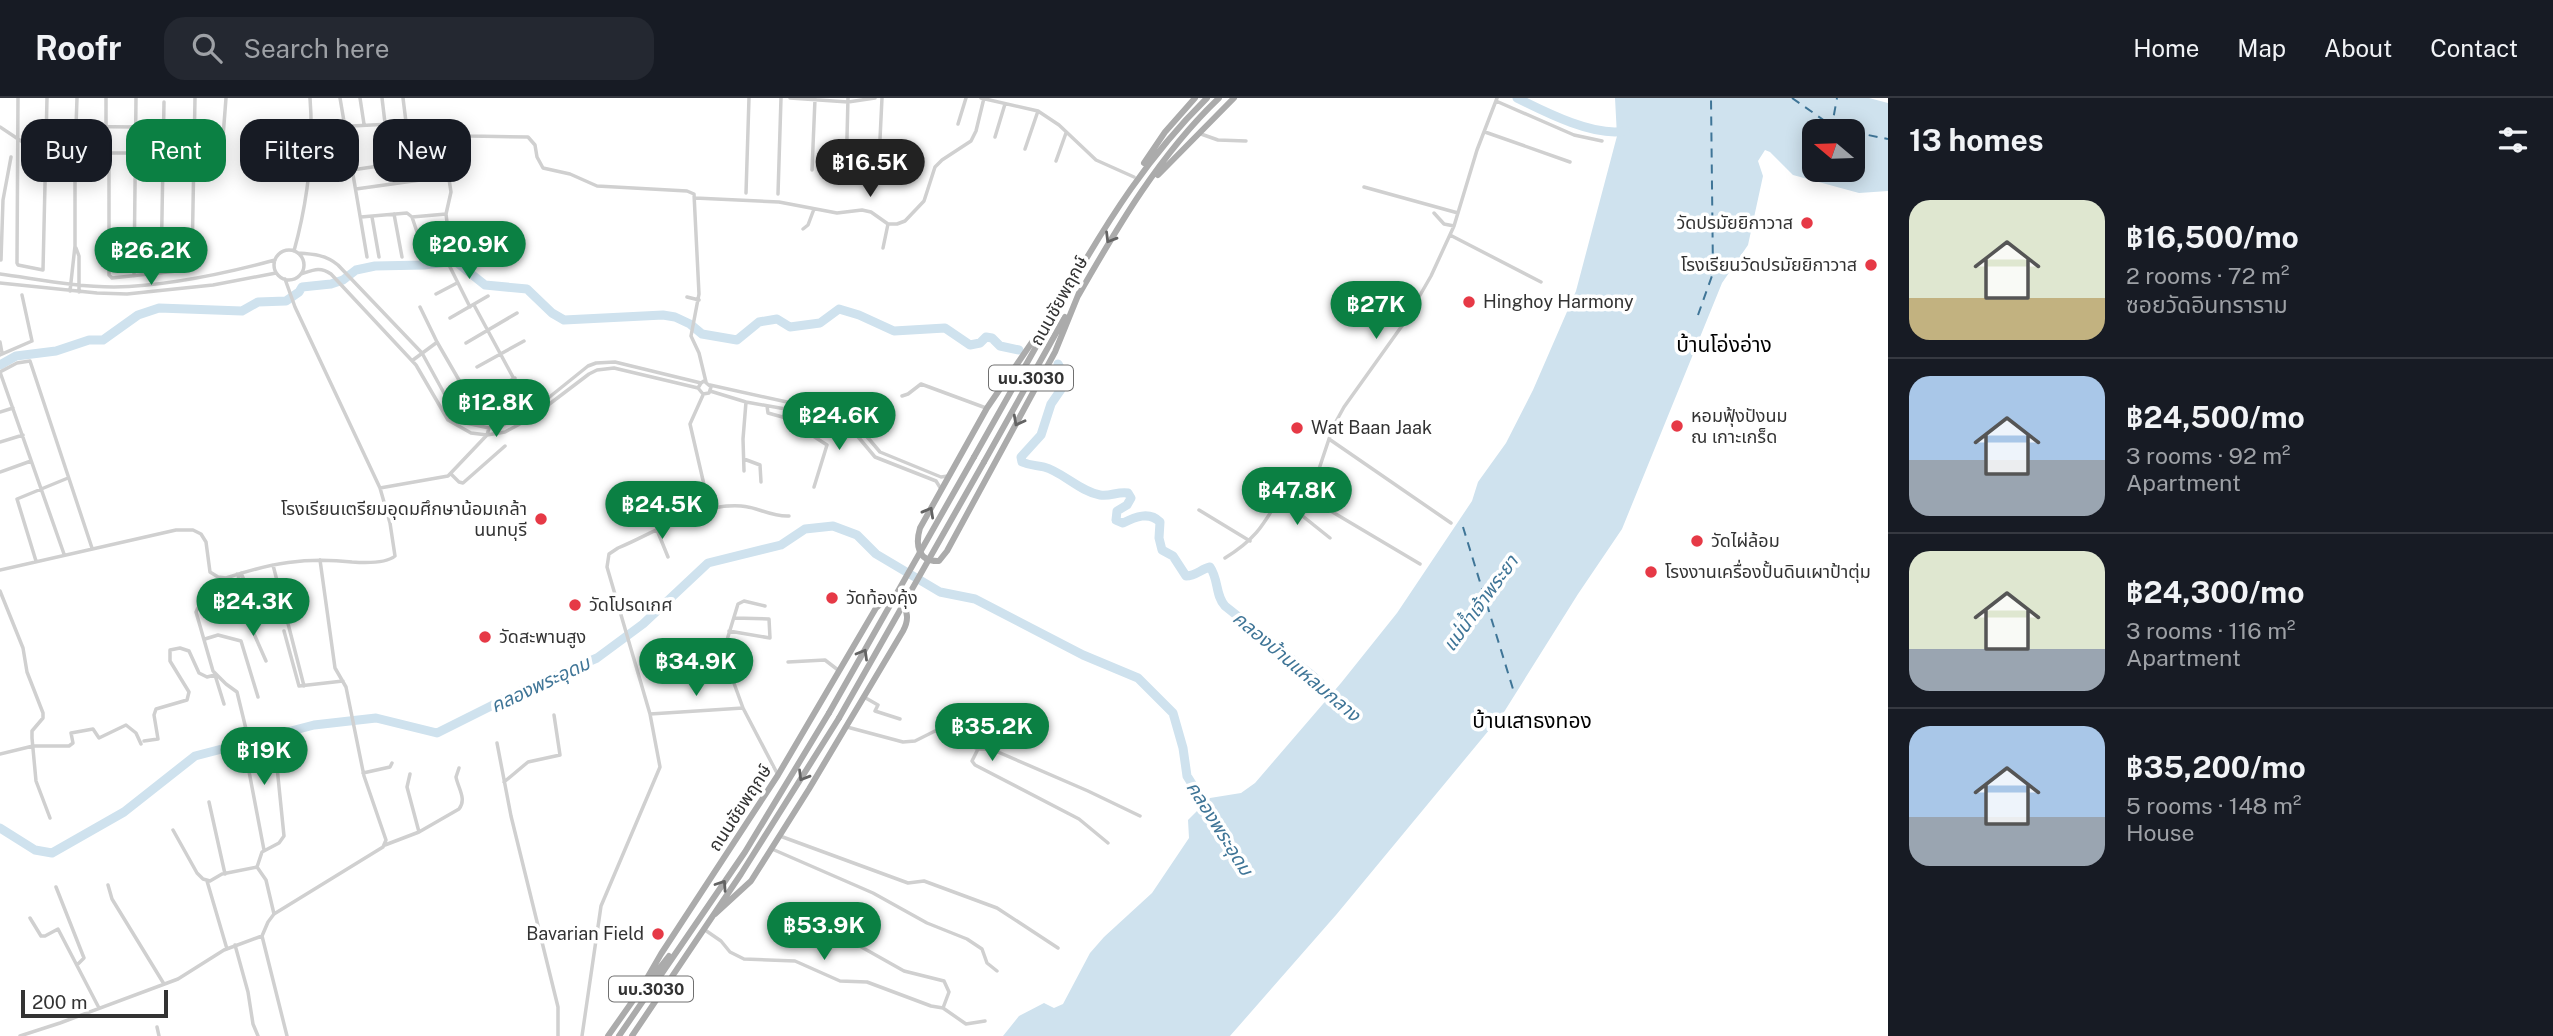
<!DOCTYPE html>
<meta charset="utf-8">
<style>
:root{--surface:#171b24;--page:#242831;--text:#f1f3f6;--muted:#9ea1a6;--line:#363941;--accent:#0b8043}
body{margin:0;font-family:"Public Sans","Noto Sans Thai",sans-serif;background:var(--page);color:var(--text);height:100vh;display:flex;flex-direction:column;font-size:26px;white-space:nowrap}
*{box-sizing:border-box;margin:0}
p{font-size:23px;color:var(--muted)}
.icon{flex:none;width:38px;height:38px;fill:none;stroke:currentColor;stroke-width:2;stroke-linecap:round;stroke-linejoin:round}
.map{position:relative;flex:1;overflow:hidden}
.panel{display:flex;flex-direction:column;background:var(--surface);width:665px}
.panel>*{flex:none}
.top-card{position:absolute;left:21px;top:21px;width:665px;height:63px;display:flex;gap:14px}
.needle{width:46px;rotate:289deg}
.buttons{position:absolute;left:1802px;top:21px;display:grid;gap:14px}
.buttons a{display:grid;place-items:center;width:63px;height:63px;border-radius:14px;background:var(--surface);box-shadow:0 4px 18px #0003;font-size:35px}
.scale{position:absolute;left:21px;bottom:18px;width:147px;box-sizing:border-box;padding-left:7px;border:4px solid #333;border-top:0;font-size:19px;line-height:24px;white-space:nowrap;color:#333;-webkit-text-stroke:5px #fff;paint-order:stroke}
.price{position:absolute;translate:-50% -60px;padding:0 16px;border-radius:24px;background:var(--accent);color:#fff;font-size:23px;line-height:46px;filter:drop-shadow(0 2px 4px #0008)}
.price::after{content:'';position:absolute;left:50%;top:42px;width:21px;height:16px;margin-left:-10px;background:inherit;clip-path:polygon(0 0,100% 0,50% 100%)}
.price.active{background:#222;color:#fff}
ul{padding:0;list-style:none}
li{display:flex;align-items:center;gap:21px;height:175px;padding:0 21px}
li+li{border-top:2px solid var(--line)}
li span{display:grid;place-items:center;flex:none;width:196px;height:140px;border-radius:21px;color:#555}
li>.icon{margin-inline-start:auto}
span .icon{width:84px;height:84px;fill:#fffc;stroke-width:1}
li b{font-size:30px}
h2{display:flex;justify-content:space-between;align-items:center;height:84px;padding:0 21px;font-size:30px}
.chip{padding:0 24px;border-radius:21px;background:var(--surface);box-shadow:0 4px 18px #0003;font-size:24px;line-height:63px}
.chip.active{background:var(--accent);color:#fff}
header{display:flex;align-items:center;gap:42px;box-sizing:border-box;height:98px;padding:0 35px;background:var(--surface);border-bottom:2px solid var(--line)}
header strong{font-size:33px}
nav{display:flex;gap:38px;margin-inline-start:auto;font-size:24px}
.search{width:490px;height:63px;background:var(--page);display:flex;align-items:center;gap:18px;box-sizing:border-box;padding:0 24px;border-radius:21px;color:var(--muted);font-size:26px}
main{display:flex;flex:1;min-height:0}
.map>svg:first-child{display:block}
</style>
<header>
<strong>Roofr</strong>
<div class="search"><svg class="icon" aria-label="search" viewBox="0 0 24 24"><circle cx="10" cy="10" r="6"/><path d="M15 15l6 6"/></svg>Search here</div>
<nav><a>Home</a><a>Map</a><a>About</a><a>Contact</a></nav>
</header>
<main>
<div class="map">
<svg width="1888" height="938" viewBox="0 0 1888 938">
<rect width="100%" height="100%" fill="#fff"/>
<path fill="#cfe2ee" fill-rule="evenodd" d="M1615,0H1869L1888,5V93L1859,95L1793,77L1770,54L1765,52L1758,63L1763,78L1748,147L1722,185L1622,431L1578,496L1504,614L1336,817L1230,938H1003L1019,918L1044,905L1054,910L1063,906L1090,855L1104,839L1152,795L1189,740L1188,722L1210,700L1241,695L1255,685L1341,585L1397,515L1472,403L1478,384L1506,345L1533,292L1576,193L1617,38ZM1853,33V72H1815V33Z"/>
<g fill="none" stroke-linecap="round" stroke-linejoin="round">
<path stroke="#cfe2ee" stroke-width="9" d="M1517,0C1545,14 1594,39 1625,33
M1058,266L1064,277L1062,290L1051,306L1041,337L1021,359L1022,364C1031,368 1036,367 1044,369C1063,374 1079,393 1100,397C1110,399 1118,393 1128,395L1131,400L1127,407L1117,413L1116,422L1123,425C1135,419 1149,413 1160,424L1159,440L1162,452L1173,458L1186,478C1196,478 1201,471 1210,469C1219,482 1215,497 1225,508L1313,578L1340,604
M0,267L16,258L56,253L89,242H103L138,217L159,210L242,213L258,204L286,203L299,194L302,189L331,186L343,182L356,172L375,168L424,167L455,163L485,187L527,191L552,215L564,222L663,217L675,219L690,226L702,236L737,242L759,224L777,221L790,229L820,225L839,211L859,217L894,233L945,230L970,247L980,245L986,239L992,240L1000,248L1019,252
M0,730L35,752L52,755L124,714L195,658L314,627L376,620L437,635L523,592L597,560L643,526L708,465L781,447L805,431L833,428L857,437L876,456L940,494L975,501L1083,557L1138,580L1173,615L1183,650L1187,678L1209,713"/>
<path stroke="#3f7597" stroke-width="2" stroke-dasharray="9 7" stroke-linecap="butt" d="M1792,0L1835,30L1849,33
M1831,33L1837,0
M1853,34L1888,41
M1823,77L1824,72
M1698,217L1713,175L1711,0
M1463,429L1513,591"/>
<path stroke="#d0d0d0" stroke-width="3.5" d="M18,0L17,165L18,167L43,172L47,0
M340,0L367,159
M360,0L364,26
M382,0L385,25
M403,0L406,24
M790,0L848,4L875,0
M981,0L1038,13L1059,27L1096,62L1134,79
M1496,3L1574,37L1602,43
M440,23L451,94L446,116L451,156
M958,26L966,0
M47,28L135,29
M0,29L27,47L46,53L75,55H129L170,49L200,50L220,43L223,39L226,0
M76,29L77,0
M106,29V0
M312,30L451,23L464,36L470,38L528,39L535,47L537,59L543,70L570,76L597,88L687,93L694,96L699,196L691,238L699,255L706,284
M1485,34L1570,64
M1201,36L1218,42L1246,43
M995,39L1005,6
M880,46L911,47L912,71
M1025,51L1038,13
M109,55V177L112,180L186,172L192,163L195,0
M1056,63L1066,35
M352,72L446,58
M812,72L815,1
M846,79L848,0
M878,82L882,0
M1364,89L1458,115
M356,91L449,78
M746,95L749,0
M778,96L781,0
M695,100L779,104L837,115L862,112L871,114L888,126H897L905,123L924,103L935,69L942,62L971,43L976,33L984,0
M1434,115L1444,126L1454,128
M394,116L402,159
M361,119L407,115L412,119L446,116
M372,119L379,159
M412,119L417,134L447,130
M803,131L808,127L814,111
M1450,137L1541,184
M76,150L79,158V194
M883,150L888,126
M274 167a15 15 0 1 1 30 0a15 15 0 1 1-30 0Z
M294,153C308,102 314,52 310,0
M298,155C314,156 326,157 338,167L422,255L456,317L466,325L489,330L503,327L542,305L588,268L596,265L615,264L701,285
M1,162L3,102L11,59
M449,167L470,209
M161,175L164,4
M0,176C37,181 76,189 114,189C168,188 223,176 275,162
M301,176C313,172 320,168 331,176L416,267L448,322L471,335L487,337L505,334L531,320L589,276L597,272L614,270L698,290L703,296L709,295L711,289L704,283L701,285L698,290
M134,178L136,0
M0,185L97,195L127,196L213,187L276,175
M70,193L75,148V55
M436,196L457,185
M687,199L699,202
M474,207L527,305L500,323L498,328
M420,209L437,244L474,308
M450,220L488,198
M0,244L2,255
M466,245L517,215
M0,257L32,243L22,197
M413,262L436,245
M477,269L524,243
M710,287L787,304L843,323L863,334L880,354L941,379L948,378
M492,292L515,280
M710,293L746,304L791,312L849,331L854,334L875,359L936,383L941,391
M703,297L690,326L705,391L707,412
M902,298L908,296L921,286L986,310
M767,308L768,315L786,320L790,318L791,312
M0,314L13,310
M813,320L810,336L827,347L814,389
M1329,341L1451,425
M0,344L23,337
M744,361L760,367L761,384
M744,373L743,341L746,304
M0,374L31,363
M451,376L459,384L463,385L505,348
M1287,387L1420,466
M380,390L448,378L487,337L489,330
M1280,400L1330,440
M1199,412L1250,443
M657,432L668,459
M64,456L0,274L17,265L30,263L92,450
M1225,460C1263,437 1266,419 1289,385L1304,389L1318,374L1333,329L1344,309L1404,225L1431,178L1454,128L1477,52L1497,0
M36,463L17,401L68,380
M273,467L304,588
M0,472L176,432H193L201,436L206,444L210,474L218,479L226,480C271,465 305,459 352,464C365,465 385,466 395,458L390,425L380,390L295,209L285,181
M241,475L253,503L251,529L266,563
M237,476L239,479C232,497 203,495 196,514L213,573L226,586L237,594L246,631
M0,493L23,550L27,574L43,615V620L32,633V640L36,683L50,720
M765,508L744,503L738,506L723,555L743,610L778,677
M284,533L299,588L343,583
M729,533L770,540L769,521L734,520
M205,541L218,537L241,543L258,599
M723,551L749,556
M788,564L825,562L838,572
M864,599L878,607L875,613L900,621
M650,616L743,610
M847,629L903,644L915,643L935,633L978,651H991L1088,693L1140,718
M144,643L158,641L154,617L156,611L187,602L189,594L170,563V552L180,550L189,553L199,575L207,579L215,577L224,606
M497,645L511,718L558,909V938
M978,651L972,663L975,667L1079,721L1108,745
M0,656L33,648H69L73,645L71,635L93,631L99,640L126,627L136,635L141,646
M247,663L272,655
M232,666L247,663L264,752
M363,675L390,669L392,665
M410,676L407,689L419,734
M504,684L528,664L560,657L554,617
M209,704L225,776
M173,732L197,775L203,781L210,783L222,776L257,769L266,782L274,816
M780,738L908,785L924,783L997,810L1058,850
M385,747L419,734L459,711C467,701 458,690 456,679L459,670
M772,751L873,795L927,825L967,841L982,851L987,865L997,873
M257,769L262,754L279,745L284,738L276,659
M207,783L227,851
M108,787L112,801L164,886
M56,789L84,860L77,867
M30,820L41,838H45L58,831L99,910
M817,824L904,873L944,883L949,894L943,910
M705,832L721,843L730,854L744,861L795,863L840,883L867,884L931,908L943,910L966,926L985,923
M235,847L248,894L253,926L258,938
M157,929L159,938
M20,938L60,925L178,881L224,852L262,838
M287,938L262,838L268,824L274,816L383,749L386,742L364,678L346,589L335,570L320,462
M582,938L601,808L660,669L650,616L607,469L609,456L618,450C657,434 697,405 741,408C758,409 771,419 789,418"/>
<path stroke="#ababab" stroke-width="6" d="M1144,65L1165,34L1195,0
M1158,77L1234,0
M1069,190L987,310L920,430C915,447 918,464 939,463L947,453L1055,254L1079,195
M1068,192C1108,122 1149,57 1207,0
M1078,198C1118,128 1160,56 1219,0
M974,359L1054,217
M984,364L1065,219
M650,882L669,858
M608,938L639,894L661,856L778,677L876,510L883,504L898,503C909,511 909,522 903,533L809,691L751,783L715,816
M619,938L745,754L829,615
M632,938L741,776L839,620"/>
<path stroke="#ababab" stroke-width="6" d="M829,615L974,359
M839,620L984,364"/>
</g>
<defs><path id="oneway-chevron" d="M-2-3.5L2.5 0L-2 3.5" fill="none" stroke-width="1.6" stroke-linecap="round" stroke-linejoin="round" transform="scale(1.75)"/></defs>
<g stroke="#636363">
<use href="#oneway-chevron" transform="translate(1110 140) rotate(121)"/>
<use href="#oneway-chevron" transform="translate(1018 323) rotate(118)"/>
<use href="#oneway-chevron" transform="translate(929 414) rotate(-61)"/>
<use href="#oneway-chevron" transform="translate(863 556) rotate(-60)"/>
<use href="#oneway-chevron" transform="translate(803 678) rotate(121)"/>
<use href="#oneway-chevron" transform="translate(722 787) rotate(-56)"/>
</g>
<g fill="#e63946" stroke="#fff" stroke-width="2.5">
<circle cx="1807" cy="125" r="7"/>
<circle cx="1871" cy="167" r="7"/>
<circle cx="1469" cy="204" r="7"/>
<circle cx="1677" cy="328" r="7"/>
<circle cx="1297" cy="330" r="7"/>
<circle cx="541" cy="421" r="7"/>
<circle cx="1697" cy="443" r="7"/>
<circle cx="1651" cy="474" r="7"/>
<circle cx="832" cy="500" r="7"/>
<circle cx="575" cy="507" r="7"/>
<circle cx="485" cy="539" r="7"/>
<circle cx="658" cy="836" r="7"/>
</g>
<g text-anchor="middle" stroke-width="7" stroke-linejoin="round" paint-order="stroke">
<g fill="#fff" stroke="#707070" stroke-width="2">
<rect x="989" y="267.5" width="84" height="25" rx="5"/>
<rect x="609" y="878.5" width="84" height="25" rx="5"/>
</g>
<g font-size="16" font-weight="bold" fill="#333">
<text x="1031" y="286">นบ.3030</text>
<text x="651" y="897">นบ.3030</text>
</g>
<g font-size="18" fill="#333" stroke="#fff" text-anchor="start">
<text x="1793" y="131" text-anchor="end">วัดปรมัยยิกาวาส</text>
<text x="1857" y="173" text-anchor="end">โรงเรียนวัดปรมัยยิกาวาส</text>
<text x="1483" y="210">Hinghoy Harmony</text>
<text x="1691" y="324">หอมฟุ้งปังนม<tspan x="1691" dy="21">ณ เกาะเกร็ด</tspan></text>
<text x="1311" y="336">Wat Baan Jaak</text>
<text x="527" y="417" text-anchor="end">โรงเรียนเตรียมอุดมศึกษาน้อมเกล้า<tspan x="527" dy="21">นนทบุรี</tspan></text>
<text x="1711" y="449">วัดไผ่ล้อม</text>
<text x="1665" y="480">โรงงานเครื่องปั้นดินเผาป้าตุ่ม</text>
<text x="846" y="506">วัดท้องคุ้ง</text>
<text x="589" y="513">วัดโปรดเกศ</text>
<text x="499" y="545">วัดสะพานสูง</text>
<text x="644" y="842" text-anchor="end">Bavarian Field</text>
</g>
<g font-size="18" fill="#333" stroke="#fff">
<text transform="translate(1059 203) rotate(-61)" y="6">ถนนชัยพฤกษ์</text>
<text transform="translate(740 710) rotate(-57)" y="6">ถนนชัยพฤกษ์</text>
</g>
<g font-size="19" font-style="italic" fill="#3f7597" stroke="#fff">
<text transform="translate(1480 505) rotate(-54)" y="7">แม่น้ำเจ้าพระยา</text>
<text transform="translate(1297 568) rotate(40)" y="7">คลองบ้านแหลมกลาง</text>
<text transform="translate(540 586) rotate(-25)" y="7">คลองพระอุดม</text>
<text transform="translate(1220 730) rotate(58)" y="7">คลองพระอุดม</text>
</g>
<g font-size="21" fill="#000" stroke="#fff">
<text x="1724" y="254">บ้านโอ่งอ่าง</text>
<text x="1532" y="630">บ้านเสาธงทอง</text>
</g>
</g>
</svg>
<div class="buttons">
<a><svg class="needle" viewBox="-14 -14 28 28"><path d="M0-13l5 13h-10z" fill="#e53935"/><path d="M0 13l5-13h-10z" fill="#9ea1a6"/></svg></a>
</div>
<div class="scale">200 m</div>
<b class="price active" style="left:870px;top:101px">฿16.5K</b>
<b class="price" style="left:469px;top:183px">฿20.9K</b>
<b class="price" style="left:151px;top:189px">฿26.2K</b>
<b class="price" style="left:1376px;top:243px">฿27K</b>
<b class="price" style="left:496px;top:341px">฿12.8K</b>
<b class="price" style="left:839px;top:354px">฿24.6K</b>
<b class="price" style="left:1297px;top:429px">฿47.8K</b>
<b class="price" style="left:662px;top:443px">฿24.5K</b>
<b class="price" style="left:253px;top:540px">฿24.3K</b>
<b class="price" style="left:696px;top:600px">฿34.9K</b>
<b class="price" style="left:992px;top:665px">฿35.2K</b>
<b class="price" style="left:264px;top:689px">฿19K</b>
<b class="price" style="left:824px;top:864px">฿53.9K</b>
<div class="top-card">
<a class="chip">Buy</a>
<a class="chip active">Rent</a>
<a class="chip">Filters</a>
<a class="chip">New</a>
</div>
</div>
<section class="panel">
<h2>13 homes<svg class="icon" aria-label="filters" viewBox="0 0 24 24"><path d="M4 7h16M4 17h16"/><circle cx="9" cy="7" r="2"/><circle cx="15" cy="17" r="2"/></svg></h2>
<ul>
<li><span style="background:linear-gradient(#dfe7d0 70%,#c2b280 0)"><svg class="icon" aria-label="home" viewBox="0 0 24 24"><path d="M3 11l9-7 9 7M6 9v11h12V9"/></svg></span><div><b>฿16,500/mo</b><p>2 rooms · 72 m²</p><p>ซอยวัดอินทราราม</p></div></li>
<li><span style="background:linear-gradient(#a9c7e8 60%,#9aa5b1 0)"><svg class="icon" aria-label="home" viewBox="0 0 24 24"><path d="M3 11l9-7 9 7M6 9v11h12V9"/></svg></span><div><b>฿24,500/mo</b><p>3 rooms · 92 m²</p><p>Apartment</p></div></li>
<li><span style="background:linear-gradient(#dfe7d0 70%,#9aa5b1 0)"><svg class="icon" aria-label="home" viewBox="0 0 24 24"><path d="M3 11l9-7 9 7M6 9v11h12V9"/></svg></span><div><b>฿24,300/mo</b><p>3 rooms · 116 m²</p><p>Apartment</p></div></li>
<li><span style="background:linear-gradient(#a9c7e8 65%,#9aa5b1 0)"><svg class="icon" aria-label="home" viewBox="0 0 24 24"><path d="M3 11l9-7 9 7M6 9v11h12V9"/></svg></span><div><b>฿35,200/mo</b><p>5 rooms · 148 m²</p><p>House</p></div></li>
</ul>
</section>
</main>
